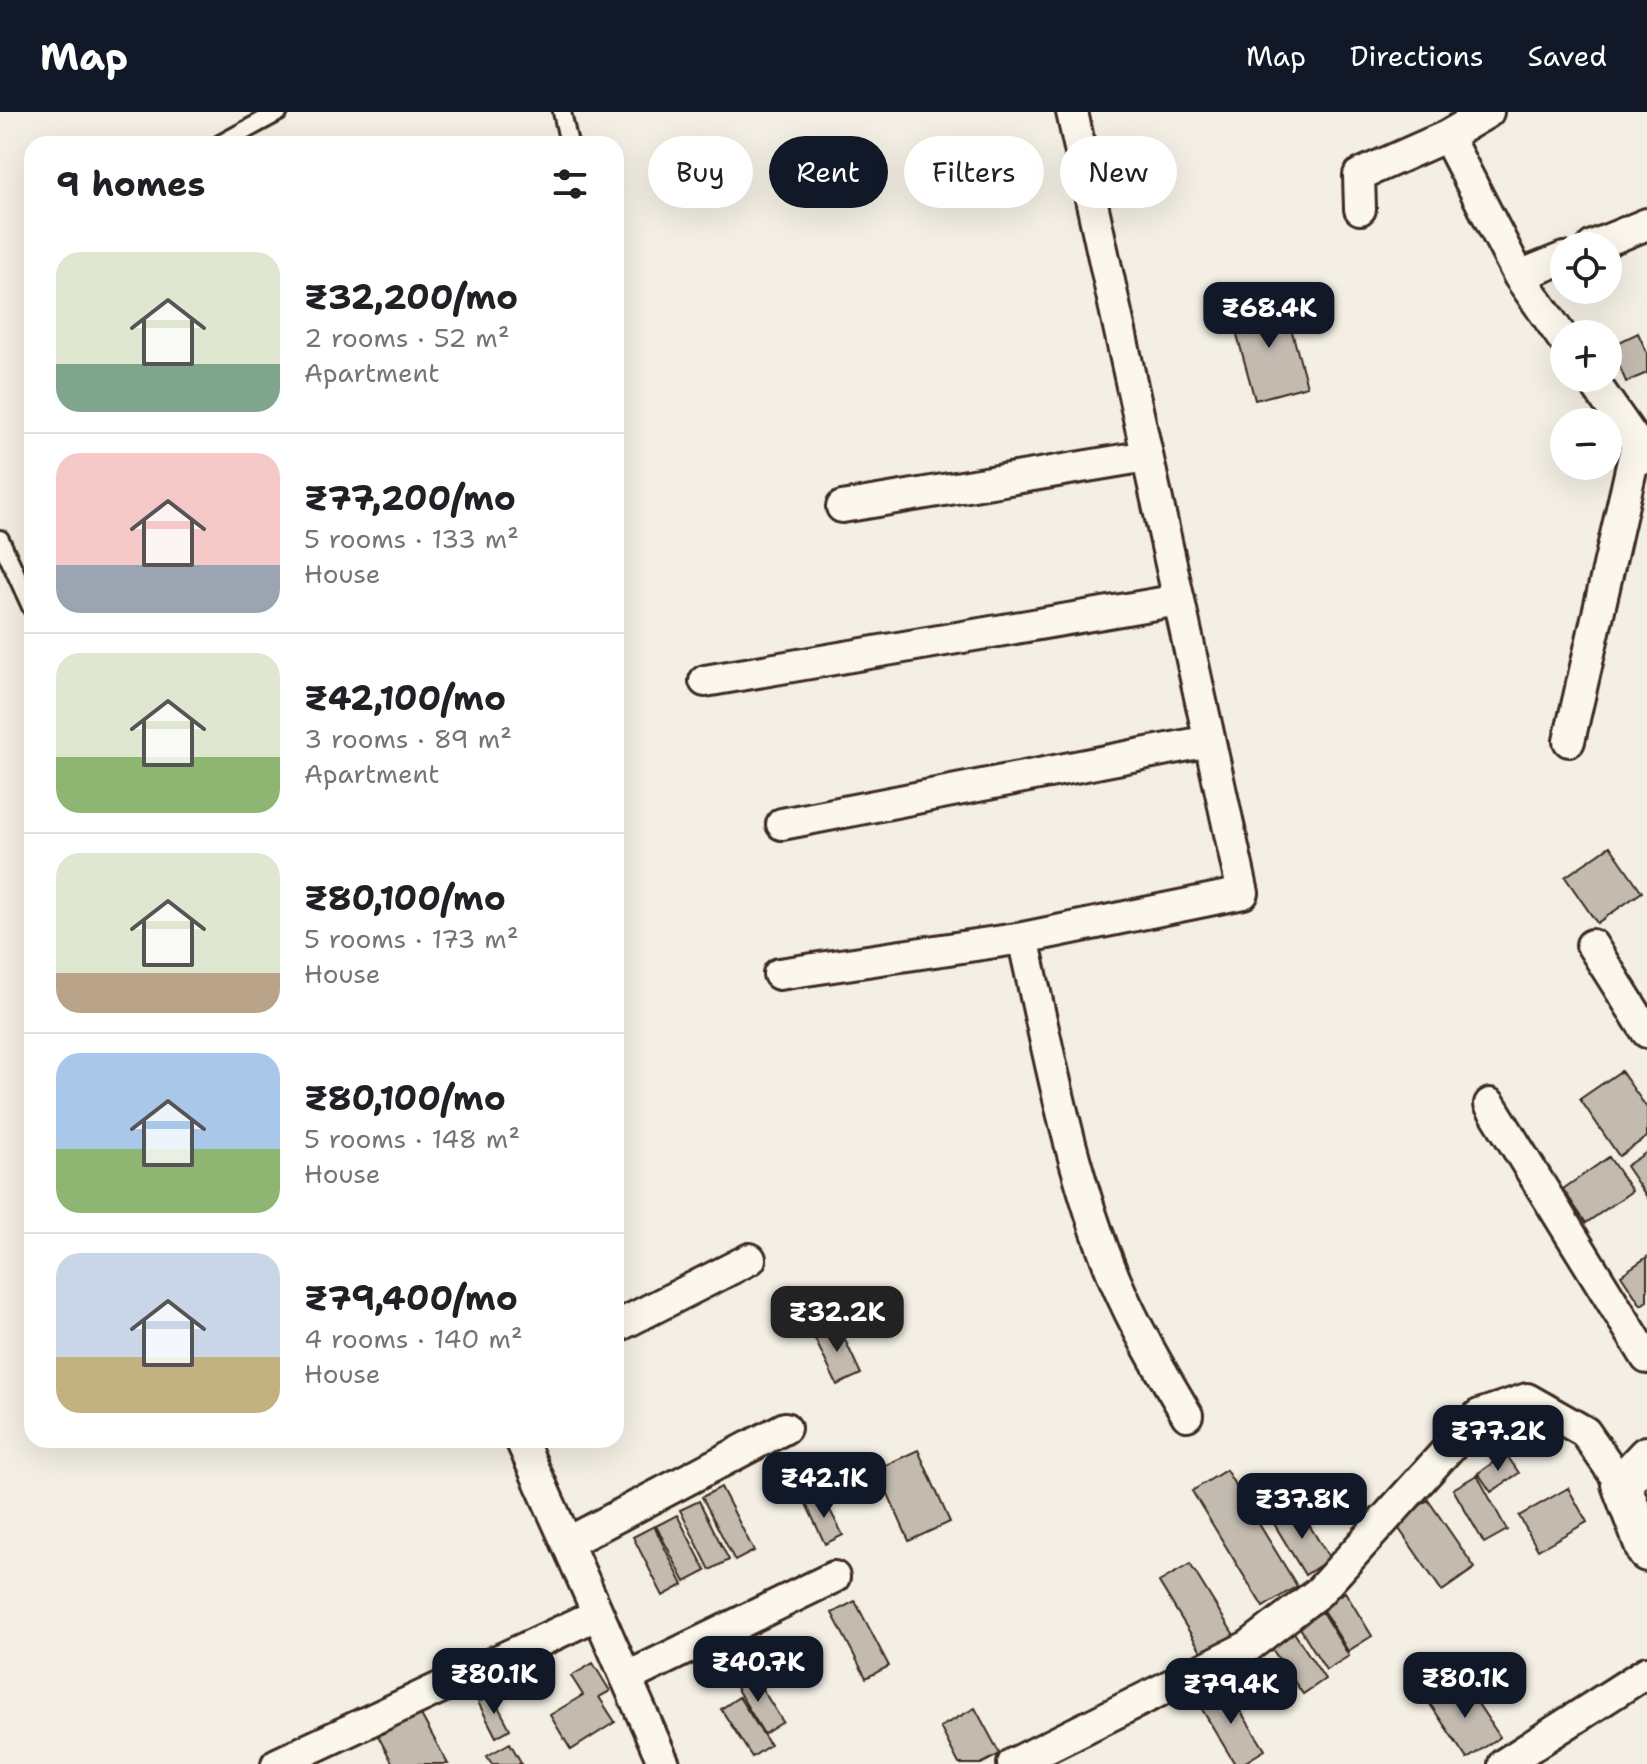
<!DOCTYPE html>
<meta charset="utf-8">
<style>
:root{--surface:#fff;--page:#f2f2f2;--text:#202124;--muted:#757577;--line:#e0e0e0;--accent:#111827}
body{margin:0;font-family:"Shantell Sans",sans-serif;background:var(--page);color:var(--text);height:100vh;display:flex;flex-direction:column;font-size:30px;white-space:nowrap}
*{box-sizing:border-box;margin:0}
p{font-size:26px;color:var(--muted)}
.icon{flex:none;width:44px;height:44px;fill:none;stroke:currentColor;stroke-width:2;stroke-linecap:round;stroke-linejoin:round}
.map{position:relative;flex:1;overflow:hidden}
.details{position:absolute;left:24px;top:24px;width:600px;height:1312px;display:flex;flex-direction:column;background:var(--surface);border-radius:24px;box-shadow:0 8px 32px #0002}
.details>*{flex:none}
.hud{position:absolute;left:648px;top:24px;width:760px;height:72px;display:flex;gap:16px}
.controls{position:absolute;left:1550px;top:120px;display:grid;gap:16px}
.controls a{display:grid;place-items:center;width:72px;height:72px;border-radius:50%;background:var(--surface);box-shadow:0 8px 32px #0002;font-size:40px}
.price{position:absolute;translate:-50% -68px;padding:0 18px;border-radius:16px;background:var(--accent);color:#fff;font-size:26px;line-height:52px;filter:drop-shadow(0 2px 4px #0008)}
.price::after{content:'';position:absolute;left:50%;top:48px;width:24px;height:18px;margin-left:-12px;background:inherit;clip-path:polygon(0 0,100% 0,50% 100%)}
.price.on{background:#222;color:#fff}
ul{padding:0;list-style:none}
li{display:flex;align-items:center;gap:24px;height:200px;padding:0 32px}
li+li{border-top:2px solid var(--line)}
li span{display:grid;place-items:center;flex:none;width:224px;height:160px;border-radius:24px;color:#555}
li>.icon{margin-inline-start:auto}
span .icon{width:96px;height:96px;fill:#fffc;stroke-width:1}
li b{font-size:34px}
h2{display:flex;justify-content:space-between;align-items:center;height:96px;padding:0 32px;font-size:34px}
.chip{padding:0 28px;border-radius:36px;background:var(--surface);box-shadow:0 8px 32px #0002;font-size:28px;line-height:72px}
.chip.on{background:var(--accent);color:#fff}
header{display:flex;align-items:center;gap:48px;box-sizing:border-box;height:112px;padding:0 40px;background:var(--accent);color:#fff}
header strong{font-size:38px}
nav{display:flex;gap:44px;margin-inline-start:auto;font-size:28px}
.map>svg:first-child{display:block}
</style>
<header>
<strong>Map</strong>
<nav><a>Map</a><a>Directions</a><a>Saved</a></nav>
</header>
<div class="map">
<svg width="1647" height="1652" viewBox="0 0 1647 1652">
<rect width="100%" height="100%" fill="#f3efe4"/>
<filter id="ink" filterUnits="userSpaceOnUse"><feTurbulence type="fractalNoise" baseFrequency=".0125" numOctaves="2"/><feDisplacementMap in="SourceGraphic" scale="16" xChannelSelector="R" yChannelSelector="G"/><feConvolveMatrix kernelMatrix="1 2 1 2 8 2 1 2 1" color-interpolation-filters="sRGB"/></filter>
<g filter="url(#ink)">
<path fill="#c3bbb0" stroke="#3b2a1e" stroke-width="2" d="M1283,187L1307,274L1255,288L1231,201Z
M1638,221L1647,241V261L1626,270L1611,234Z
M1610,734L1642,780L1597,811L1565,765Z
M1621,959L1647,996V1025L1619,1044L1580,987Z
M1647,1040V1085L1626,1054Z
M1609,1045L1632,1079L1586,1111L1563,1077Z
M1647,1145V1189L1641,1193L1621,1163Z
M837,1211L861,1262L837,1273L813,1223Z
M918,1338L950,1410L909,1429L877,1357Z
M1506,1342L1519,1361L1491,1380L1478,1361Z
M1226,1358L1297,1474L1263,1495L1192,1379Z
M1477,1363L1507,1418L1484,1431L1453,1377Z
M721,1375L754,1439L735,1449L702,1385Z
M1568,1376L1587,1410L1538,1438L1519,1404Z
M822,1383L843,1423L825,1432L806,1392Z
M1428,1388L1475,1456L1442,1479L1395,1411Z
M699,1389L729,1448L710,1458L680,1398Z
M1298,1395L1330,1447L1305,1463L1273,1410Z
M677,1403L706,1459L685,1470L656,1414Z
M654,1414L683,1473L663,1484L633,1425Z
M1190,1452L1237,1528L1206,1547L1159,1470Z
M1345,1480L1372,1524L1348,1539L1321,1495Z
M855,1489L889,1554L866,1566L832,1501Z
M1322,1500L1349,1544L1326,1558L1299,1514Z
M1293,1519L1325,1567L1303,1582L1270,1534Z
M593,1551L610,1579L599,1585L615,1610L571,1638L550,1603L583,1583L571,1564Z
M752,1561L783,1610L764,1622L734,1572Z
M1463,1569L1500,1625L1467,1647L1430,1592Z
M1224,1573L1265,1638L1242,1652H1235L1197,1589Z
M492,1583L510,1617L496,1625L478,1590Z
M739,1585L770,1633L752,1645L721,1597Z
M975,1596L1000,1642L981,1652H959L940,1615Z
M420,1601L448,1652H393L378,1624Z
M510,1631L522,1652H492L487,1644Z"/>
<g fill="none" stroke-linecap="round" stroke-linejoin="round">
<g stroke="#3b2a1e" stroke-width="22">
<path id="service" d="M562,0L569,32
M220,32L279,0
M0,427L32,497"/>
</g>
<g stroke="#3b2a1e" stroke-width="36">
<path id="minor" d="M1447,24L1519,164L1564,228
M1360,97L1359,63L1447,24L1488,0
M1593,134L1647,112
M1519,164L1564,146
M1591,266L1647,346
M842,395L1147,344
M705,569L1179,488
M1569,629L1637,331
M782,712L1209,629
M1023,826C1049,941 1070,1059 1115,1168C1135,1215 1161,1259 1187,1303
M1592,833L1647,920
M779,862L1023,826L1243,781L1072,0
M1490,992L1647,1246
M616,1215L750,1147
M521,1328L567,1431
M626,1566L834,1465
M277,1652L598,1502
M664,1652L567,1431L785,1316
M1013,1652L1249,1534L1319,1480L1479,1303L1527,1287L1585,1320L1621,1372
M1504,1652L1647,1560"/>
</g>
<g stroke="#3b2a1e" stroke-width="44">
<path id="tertiary" d="M1647,1344L1621,1372L1647,1440"/>
</g>
<use href="#service" stroke="#fbf7ec" stroke-width="16"/>
<use href="#minor" stroke="#fbf7ec" stroke-width="30"/>
<use href="#tertiary" stroke="#fbf7ec" stroke-width="38"/>
</g>
</g>
</svg>
<div class="controls">
<a><svg class="icon" aria-label="locate" viewBox="0 0 24 24"><circle cx="12" cy="12" r="6"/><path d="M12 2v4M12 18v4M2 12h4M18 12h4"/></svg></a>
<a>+</a>
<a>−</a>
</div>
<b class="price" style="left:1269px;top:238px">₹68.4K</b>
<b class="price on" style="left:837px;top:1242px">₹32.2K</b>
<b class="price" style="left:1498px;top:1361px">₹77.2K</b>
<b class="price" style="left:824px;top:1408px">₹42.1K</b>
<b class="price" style="left:1302px;top:1429px">₹37.8K</b>
<b class="price" style="left:758px;top:1592px">₹40.7K</b>
<b class="price" style="left:494px;top:1604px">₹80.1K</b>
<b class="price" style="left:1465px;top:1608px">₹80.1K</b>
<b class="price" style="left:1231px;top:1614px">₹79.4K</b>
<div class="hud">
<a class="chip">Buy</a>
<a class="chip on">Rent</a>
<a class="chip">Filters</a>
<a class="chip">New</a>
</div>
<section class="details">
<h2>9 homes<svg class="icon" aria-label="filters" viewBox="0 0 24 24"><path d="M4 7h16M4 17h16"/><circle cx="9" cy="7" r="2"/><circle cx="15" cy="17" r="2"/></svg></h2>
<ul>
<li><span style="background:linear-gradient(#dfe7d0 70%,#7fa58c 0)"><svg class="icon" aria-label="home" viewBox="0 0 24 24"><path d="M3 11l9-7 9 7M6 9v11h12V9"/></svg></span><div><b>₹32,200/mo</b><p>2 rooms · 52 m²</p><p>Apartment</p></div></li>
<li><span style="background:linear-gradient(#f6c9c9 70%,#9aa5b1 0)"><svg class="icon" aria-label="home" viewBox="0 0 24 24"><path d="M3 11l9-7 9 7M6 9v11h12V9"/></svg></span><div><b>₹77,200/mo</b><p>5 rooms · 133 m²</p><p>House</p></div></li>
<li><span style="background:linear-gradient(#dfe7d0 65%,#8fb573 0)"><svg class="icon" aria-label="home" viewBox="0 0 24 24"><path d="M3 11l9-7 9 7M6 9v11h12V9"/></svg></span><div><b>₹42,100/mo</b><p>3 rooms · 89 m²</p><p>Apartment</p></div></li>
<li><span style="background:linear-gradient(#dfe7d0 75%,#b9a48a 0)"><svg class="icon" aria-label="home" viewBox="0 0 24 24"><path d="M3 11l9-7 9 7M6 9v11h12V9"/></svg></span><div><b>₹80,100/mo</b><p>5 rooms · 173 m²</p><p>House</p></div></li>
<li><span style="background:linear-gradient(#a9c7e8 60%,#8fb573 0)"><svg class="icon" aria-label="home" viewBox="0 0 24 24"><path d="M3 11l9-7 9 7M6 9v11h12V9"/></svg></span><div><b>₹80,100/mo</b><p>5 rooms · 148 m²</p><p>House</p></div></li>
<li><span style="background:linear-gradient(#c9d6e8 65%,#c2b280 0)"><svg class="icon" aria-label="home" viewBox="0 0 24 24"><path d="M3 11l9-7 9 7M6 9v11h12V9"/></svg></span><div><b>₹79,400/mo</b><p>4 rooms · 140 m²</p><p>House</p></div></li>
</ul>
</section>
</div>
